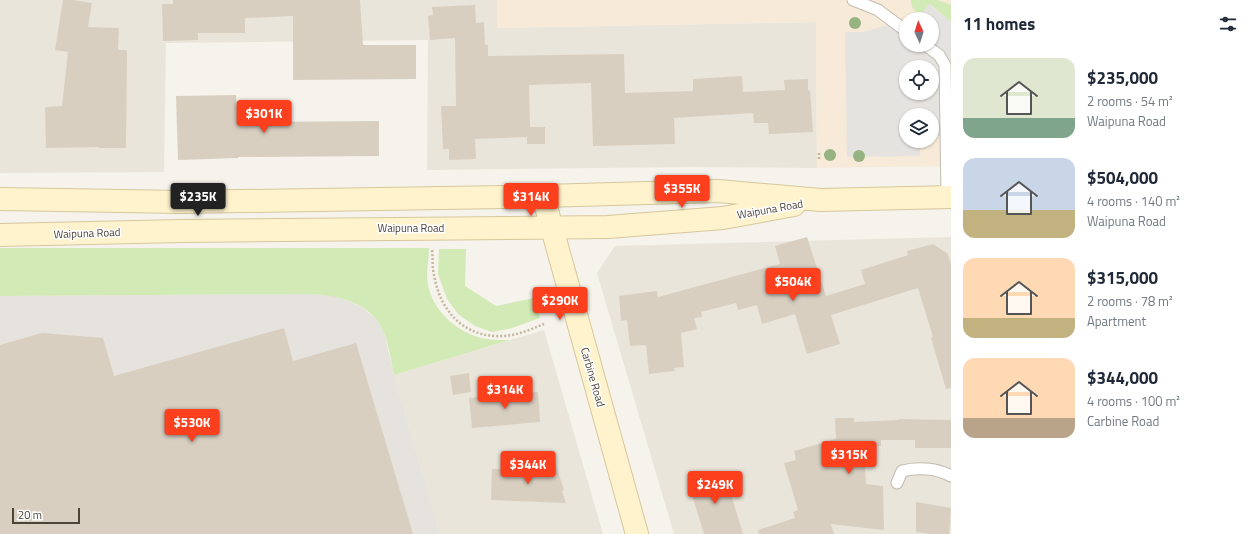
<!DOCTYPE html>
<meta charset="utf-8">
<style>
:root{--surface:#fff;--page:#f6f6f7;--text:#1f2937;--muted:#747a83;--accent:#fc3f1d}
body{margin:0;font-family:"Titillium Web",sans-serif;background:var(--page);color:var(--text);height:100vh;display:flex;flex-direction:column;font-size:15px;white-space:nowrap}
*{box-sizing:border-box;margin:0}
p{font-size:13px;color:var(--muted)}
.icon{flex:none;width:22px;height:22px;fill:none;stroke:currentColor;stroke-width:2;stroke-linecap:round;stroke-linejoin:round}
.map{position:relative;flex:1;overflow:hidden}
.sheet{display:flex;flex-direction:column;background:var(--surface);width:300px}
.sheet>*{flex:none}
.needle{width:26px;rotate:356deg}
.buttons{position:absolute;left:899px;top:12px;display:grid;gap:8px}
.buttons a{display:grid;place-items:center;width:40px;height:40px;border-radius:50%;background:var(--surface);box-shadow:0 1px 3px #0004;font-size:20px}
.scale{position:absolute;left:12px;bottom:10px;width:68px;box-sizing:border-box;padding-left:4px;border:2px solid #4b4439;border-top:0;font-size:11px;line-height:14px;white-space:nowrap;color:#4b4439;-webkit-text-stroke:3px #fff;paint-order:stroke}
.price{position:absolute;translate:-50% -34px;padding:0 9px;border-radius:4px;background:var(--accent);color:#fff;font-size:13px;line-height:26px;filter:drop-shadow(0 1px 2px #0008)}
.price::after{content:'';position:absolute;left:50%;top:24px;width:12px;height:9px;margin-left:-6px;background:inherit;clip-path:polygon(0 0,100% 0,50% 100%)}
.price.on{background:#222;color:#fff}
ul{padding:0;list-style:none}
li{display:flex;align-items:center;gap:12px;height:100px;padding:0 12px}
li span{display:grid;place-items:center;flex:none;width:112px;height:80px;border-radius:12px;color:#555}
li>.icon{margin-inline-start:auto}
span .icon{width:48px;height:48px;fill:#fffc;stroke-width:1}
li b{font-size:17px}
h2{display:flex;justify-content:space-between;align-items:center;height:48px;padding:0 12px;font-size:17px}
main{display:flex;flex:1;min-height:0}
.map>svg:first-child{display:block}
</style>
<main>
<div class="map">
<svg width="951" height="534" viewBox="0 0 951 534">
<rect width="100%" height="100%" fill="#f6f3ec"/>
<path fill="#eae5da" d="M0,0H497V28L816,22L817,168L689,167L427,170L428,40L166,43L164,172L0,173Z
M951,237V534H674L597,273L615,246Z
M544,330L603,534H440L394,375Z"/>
<path fill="#f7ead8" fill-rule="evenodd" d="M497,0H951V166L817,168L816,22L497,28ZM906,19H932V45H906ZM906,67H932V93H906ZM906,115H932V141H906Z"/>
<path fill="#e6e2dd" d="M310,294L330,295L347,300L363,308L376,319L384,332L394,375L440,534H0V296Z"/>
<path fill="#d2eab5" d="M911,0H937L951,5V22L930,4L920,16C914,11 911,7 911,0Z
M0,248H429C429,258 427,267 427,276C428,308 456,333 486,339C494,340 502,340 510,340L394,375C391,361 389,346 384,333C373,303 338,295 310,294L0,296Z
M439,249H466L465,286L496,306L534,298L540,318L512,328L492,332L475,326L458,314L447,299L438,274Z"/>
<path fill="#e5e3e0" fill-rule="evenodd" d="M929,4L951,22V136H932V115H906V141H920V156L847,157L845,32H863L906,20V45H932V19H909L920,16ZM906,67H932V93H906Z"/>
<path fill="#d8cfc1" d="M63,0H73L92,3L88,27L119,28L118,50H127L126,148H99V147L46,148L45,107L62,106L68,52L55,50Z
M173,0H360L363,45H416V79L293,80V16L245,18V33H198V40L163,41L162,4H173Z
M475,5L476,23L484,22L485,45H488V56L624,54L625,93L693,91V79L742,76L743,92L785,90L784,80L808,79V90L810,91L813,132L769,134L768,123H754L753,113L674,118L675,144L593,146L591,83L529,85L530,127H545V144H527V137L475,139L476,159L449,160V149H443L441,106H456L455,38L430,40L428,16L433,15L432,7Z
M236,95L237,122L379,121V156L238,157V158L178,160L176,96Z
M807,237L826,296L865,284L861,270L908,255L907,251L933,244L948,254L951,265V388L946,389L931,338L933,337L918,288L831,315L840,344L807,354L795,314L762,324L757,305L738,310L736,303L701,312L702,317L694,318L697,329L681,333L684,367L674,368L675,371L649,374L646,345L630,346L627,320L621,321L619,296L657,291L658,297L780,264L775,246Z
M284,328L293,361L356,343L413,534H0V345L42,333L103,338L114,376Z
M469,373L471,392L453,395L450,376Z
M538,392L540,422L472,428L469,398Z
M835,418H854V422L899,420V419L951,420V448H915V440H881V446L864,447L866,484L883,486L884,530L831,524L834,534H759L758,530L795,518L793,512L798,510L784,463L796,460L794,451L836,439Z
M554,460L564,490L562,491L566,503L491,500L492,469L522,470Z
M724,471L743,534H704L688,482Z
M916,502L951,508L949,534H932L916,532Z"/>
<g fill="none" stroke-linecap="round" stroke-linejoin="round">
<g stroke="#c2bbae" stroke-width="13">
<path id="lane" d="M853,0L878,10L906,31
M925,45L939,55L945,65L947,197
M897,483L902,471C917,467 937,468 951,476"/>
</g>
<g stroke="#d6c79b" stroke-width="24">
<path id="secondary" d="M543,196L637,534
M0,199L182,202L505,197L718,191L821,200L951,197
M0,235L181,231L608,227L723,218L794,205"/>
</g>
<path stroke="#c4b79f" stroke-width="2.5" stroke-dasharray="2 2" stroke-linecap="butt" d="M819,159V153H820
M432,250C433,259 432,267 434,275C441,316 470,342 512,335C523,333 534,328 544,324"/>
<use href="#lane" stroke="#fff" stroke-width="11"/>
<use href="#secondary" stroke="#fff3cd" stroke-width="22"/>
</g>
<g fill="#97b381">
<circle cx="855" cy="23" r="6"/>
<circle cx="830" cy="155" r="6"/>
<circle cx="859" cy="156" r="6"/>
</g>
<g text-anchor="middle" stroke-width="3" stroke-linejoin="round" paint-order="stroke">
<g font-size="11" fill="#4b4439" stroke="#fff">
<text transform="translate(770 209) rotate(-10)" y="4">Waipuna Road</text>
<text x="411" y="232">Waipuna Road</text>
<text transform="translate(87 233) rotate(-2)" y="4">Waipuna Road</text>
<text transform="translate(593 377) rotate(74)" y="4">Carbine Road</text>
</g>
</g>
</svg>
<div class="buttons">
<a><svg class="needle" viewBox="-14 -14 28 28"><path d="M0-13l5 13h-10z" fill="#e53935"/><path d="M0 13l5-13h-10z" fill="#747a83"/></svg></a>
<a><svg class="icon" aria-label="locate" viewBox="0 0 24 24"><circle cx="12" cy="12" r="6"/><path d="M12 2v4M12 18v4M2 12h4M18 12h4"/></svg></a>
<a><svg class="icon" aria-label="layers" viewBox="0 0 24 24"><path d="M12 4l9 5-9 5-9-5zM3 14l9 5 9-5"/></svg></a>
</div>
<div class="scale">20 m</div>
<b class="price" style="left:264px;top:134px">$301K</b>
<b class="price" style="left:682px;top:209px">$355K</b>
<b class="price on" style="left:198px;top:217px">$235K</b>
<b class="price" style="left:531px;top:217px">$314K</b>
<b class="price" style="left:793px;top:302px">$504K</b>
<b class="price" style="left:560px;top:321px">$290K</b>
<b class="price" style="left:505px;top:410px">$314K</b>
<b class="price" style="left:192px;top:443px">$530K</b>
<b class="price" style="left:849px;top:475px">$315K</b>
<b class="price" style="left:528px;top:485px">$344K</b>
<b class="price" style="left:715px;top:505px">$249K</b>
</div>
<section class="sheet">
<h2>11 homes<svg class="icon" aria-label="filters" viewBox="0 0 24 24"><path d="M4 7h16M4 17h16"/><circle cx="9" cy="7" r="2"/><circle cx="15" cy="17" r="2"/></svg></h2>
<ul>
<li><span style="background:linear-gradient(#dfe7d0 75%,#7fa58c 0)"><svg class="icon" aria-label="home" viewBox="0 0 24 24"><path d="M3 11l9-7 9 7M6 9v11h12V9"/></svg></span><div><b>$235,000</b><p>2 rooms · 54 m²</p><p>Waipuna Road</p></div></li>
<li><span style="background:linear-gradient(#c9d6e8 65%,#c2b280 0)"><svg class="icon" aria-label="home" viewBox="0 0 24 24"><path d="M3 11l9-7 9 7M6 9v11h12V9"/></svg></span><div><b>$504,000</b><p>4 rooms · 140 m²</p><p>Waipuna Road</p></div></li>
<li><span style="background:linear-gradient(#ffd9b3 75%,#c2b280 0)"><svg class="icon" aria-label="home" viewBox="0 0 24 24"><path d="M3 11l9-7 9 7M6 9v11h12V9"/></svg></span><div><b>$315,000</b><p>2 rooms · 78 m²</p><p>Apartment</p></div></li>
<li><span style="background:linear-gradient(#ffd9b3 75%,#b9a48a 0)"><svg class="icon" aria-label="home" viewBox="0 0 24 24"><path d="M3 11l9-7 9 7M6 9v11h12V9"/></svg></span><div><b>$344,000</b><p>4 rooms · 100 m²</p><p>Carbine Road</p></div></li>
</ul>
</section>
</main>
